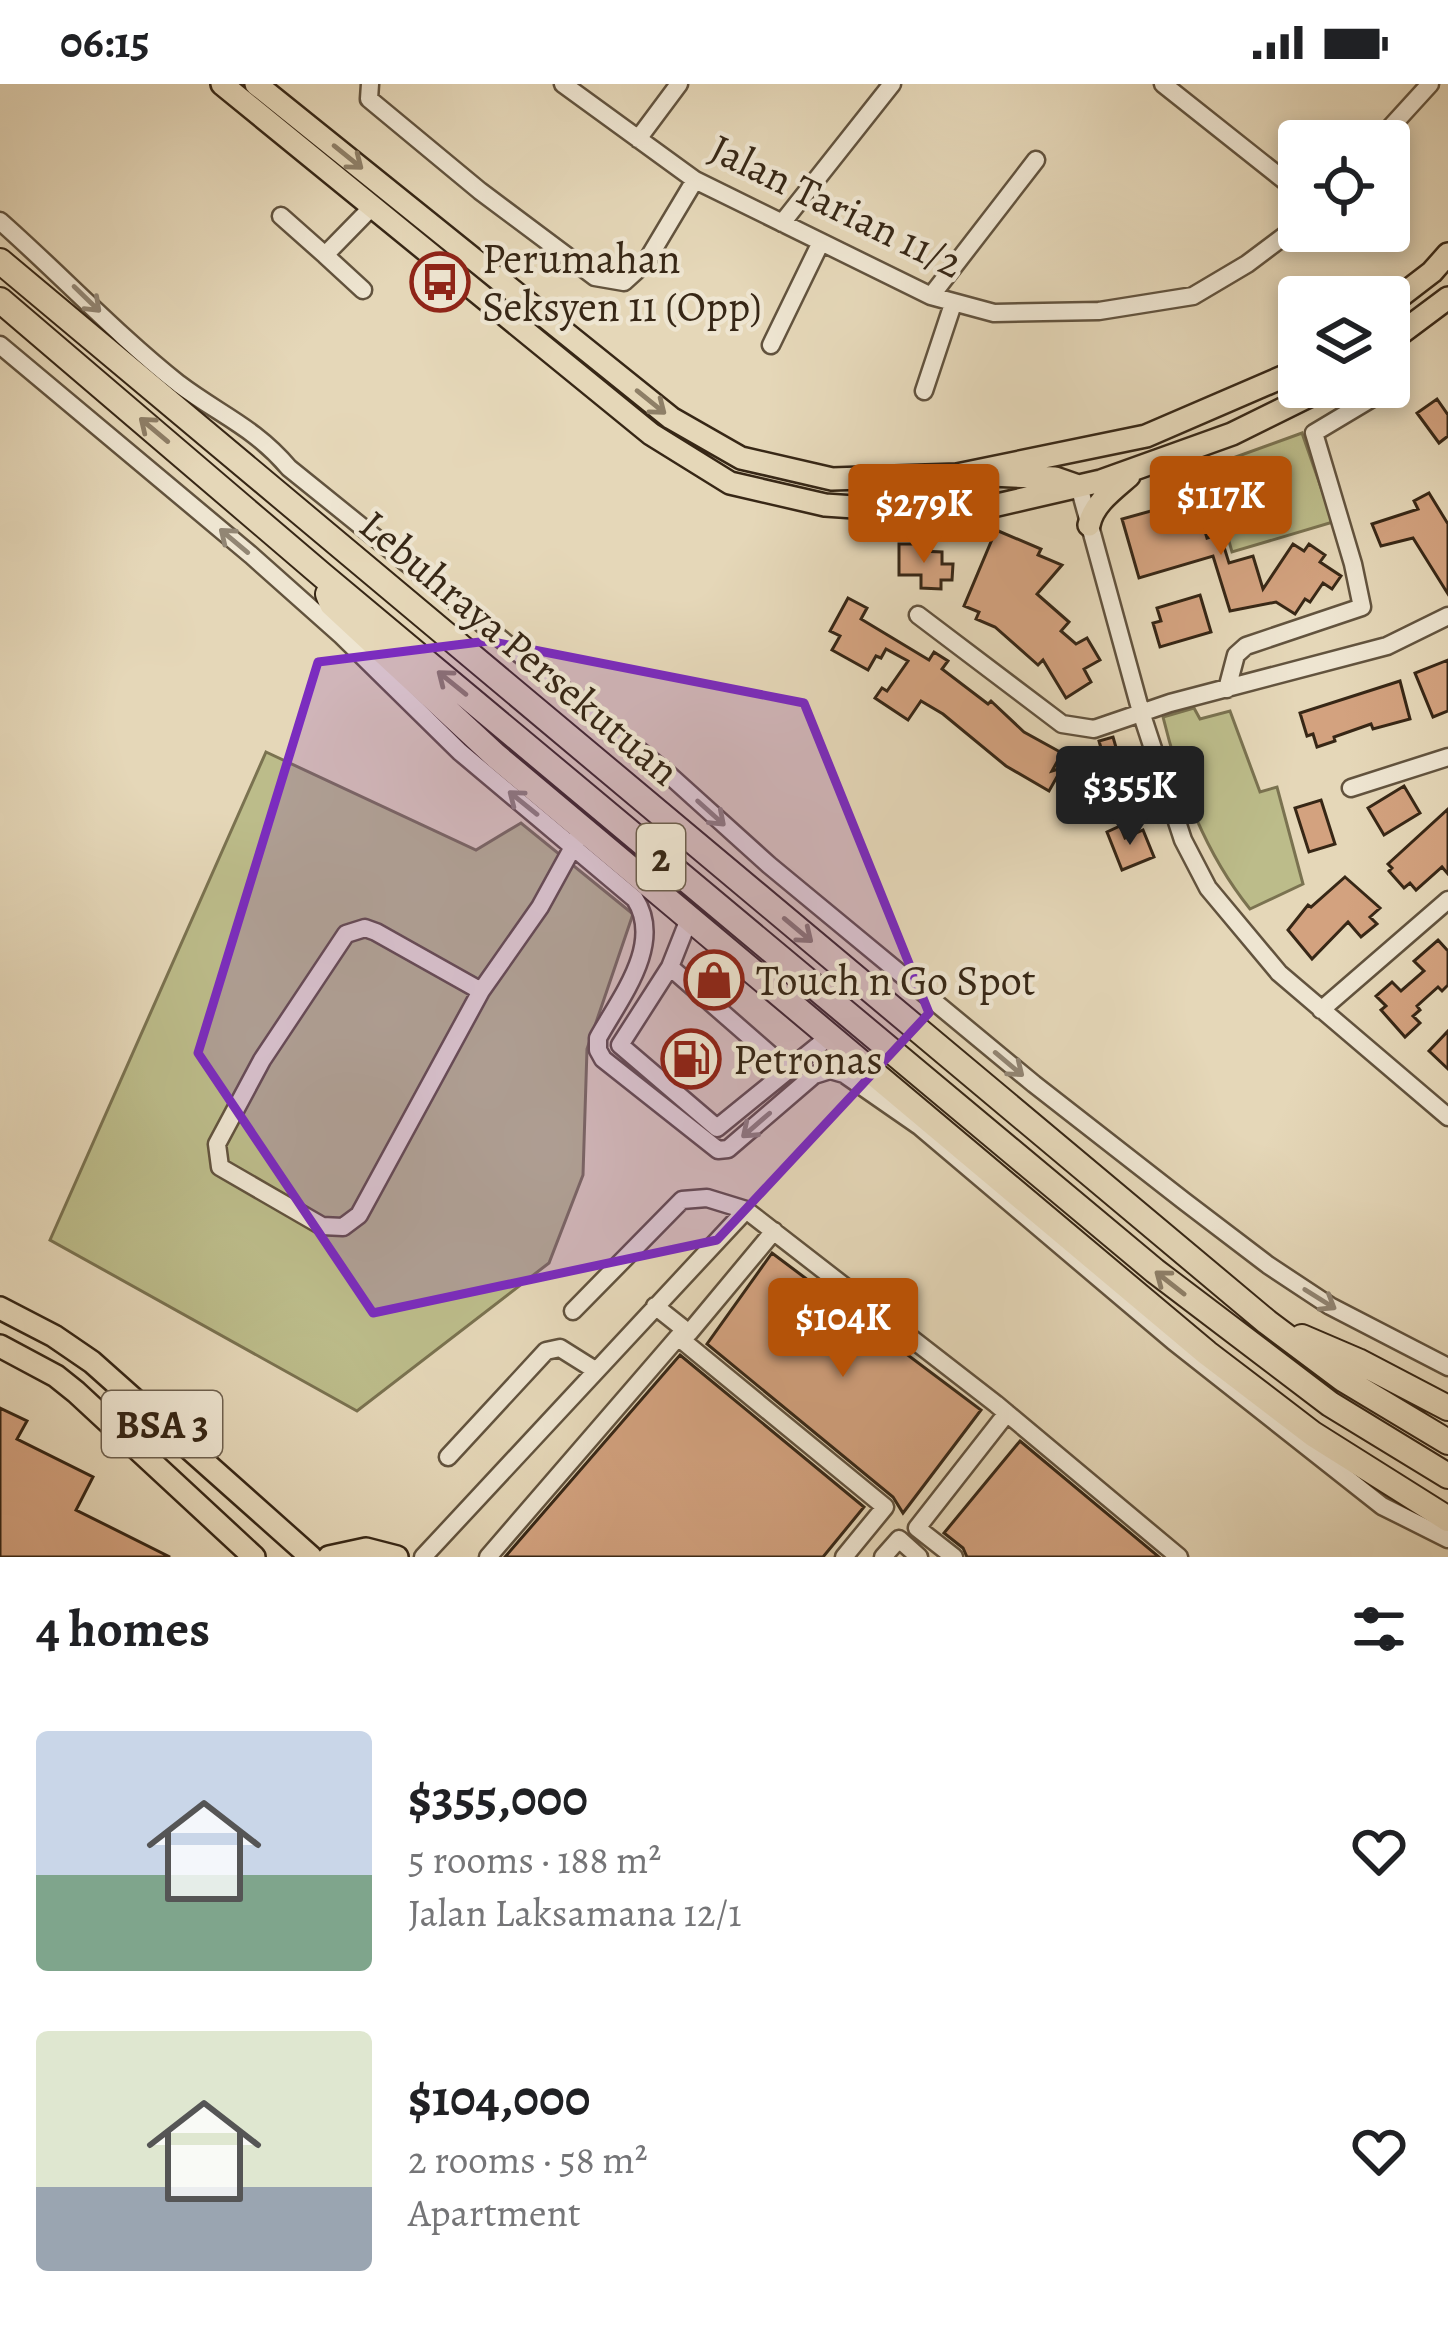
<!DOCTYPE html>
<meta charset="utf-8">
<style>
:root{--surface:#fff;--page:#f6f6f6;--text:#202124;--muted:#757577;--accent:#b45309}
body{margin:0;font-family:Alegreya,serif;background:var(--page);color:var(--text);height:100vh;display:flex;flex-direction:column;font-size:45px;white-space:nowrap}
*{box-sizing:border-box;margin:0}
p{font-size:39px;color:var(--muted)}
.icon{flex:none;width:66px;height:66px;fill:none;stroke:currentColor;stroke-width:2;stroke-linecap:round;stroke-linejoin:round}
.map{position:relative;height:1473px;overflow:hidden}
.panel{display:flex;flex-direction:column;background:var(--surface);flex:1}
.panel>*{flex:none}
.controls{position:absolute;left:1278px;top:36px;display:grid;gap:24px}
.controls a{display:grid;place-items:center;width:132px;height:132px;border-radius:12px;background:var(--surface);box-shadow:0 6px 18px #0003;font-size:60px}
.price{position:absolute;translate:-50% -102px;padding:0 27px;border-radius:12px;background:var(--accent);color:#fff;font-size:39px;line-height:78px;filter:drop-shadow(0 3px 6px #0008)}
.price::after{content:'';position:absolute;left:50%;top:72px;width:36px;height:27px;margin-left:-18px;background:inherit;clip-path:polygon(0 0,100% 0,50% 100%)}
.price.selected{background:#222;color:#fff}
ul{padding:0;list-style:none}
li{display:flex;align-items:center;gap:36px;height:300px;padding:0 36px}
li span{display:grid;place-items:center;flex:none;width:336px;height:240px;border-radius:12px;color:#555}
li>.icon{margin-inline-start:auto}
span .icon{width:144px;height:144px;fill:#fffc;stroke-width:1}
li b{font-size:51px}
h2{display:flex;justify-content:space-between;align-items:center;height:144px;padding:0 36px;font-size:51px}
.status{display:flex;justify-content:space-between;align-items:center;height:84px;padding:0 60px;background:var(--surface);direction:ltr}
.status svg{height:33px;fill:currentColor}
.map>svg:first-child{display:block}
</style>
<div class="status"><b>06:15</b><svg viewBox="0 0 49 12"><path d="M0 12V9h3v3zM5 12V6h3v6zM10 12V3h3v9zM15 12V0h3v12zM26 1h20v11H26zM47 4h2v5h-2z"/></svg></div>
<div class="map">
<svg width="1448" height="1473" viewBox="0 0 1448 1473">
<rect width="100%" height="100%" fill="#e5d7b8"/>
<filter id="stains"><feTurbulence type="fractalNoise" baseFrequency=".00167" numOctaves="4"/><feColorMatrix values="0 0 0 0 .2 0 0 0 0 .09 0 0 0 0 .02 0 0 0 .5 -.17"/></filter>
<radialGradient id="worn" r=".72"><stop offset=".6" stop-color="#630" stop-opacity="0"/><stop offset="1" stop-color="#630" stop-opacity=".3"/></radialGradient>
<path fill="#bcbc8a" stroke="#7a7250" stroke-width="3" d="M1302,349L1333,438L1232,468L1208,383Z
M1194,624L1200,635L1230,627L1260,708L1277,703L1303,800L1250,825C1205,769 1180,702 1163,633Z
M266,668L476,766L521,739L633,830L587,965L583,1091L549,1179L357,1327L50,1156Z"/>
<path fill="#d3a27f" stroke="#372716" stroke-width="3" d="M1437,315L1448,331V352L1439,359L1417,329Z
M1180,397L1190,433L1200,430L1207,454L1220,450L1229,479L1253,472L1263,505L1293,460L1304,467L1309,460L1325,471L1320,478L1341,492L1332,505L1323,499L1310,518L1305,515L1295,530L1276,518L1230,527L1213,472L1139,494L1122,435L1169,422L1163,402Z
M1429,409L1448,440V510L1413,454L1381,462L1372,440L1418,425L1414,417Z
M996,446L1041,465L1038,471L1062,481L1037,510L1069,538L1061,547L1076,560L1087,554L1100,576L1084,585L1091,598L1066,614L1043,576L1038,581L995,543L976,535L979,528L964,522Z
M899,460H920V467L942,468V480H953L952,496H941V505L921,504V491H899Z
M1200,511L1211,548L1160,563L1153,539L1161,537L1157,524Z
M848,514L867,524L861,535L929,576L934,568L948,577L942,585L988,620L991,617L1024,648L1062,669L1052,687L1062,684L1049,707L1006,682L943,630L921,617L908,636L875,614L882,604L887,607L908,577L886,565L881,574L876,572L868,586L832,566L840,552L830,547Z
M1448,576V627L1433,633L1415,589Z
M1400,597L1410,635L1373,645L1371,640L1334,653L1335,657L1317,663L1313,650L1307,652L1300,629Z
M1113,653L1131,715L1092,728L1076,679L1103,671L1099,657Z
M1404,702L1420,729L1384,751L1368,724Z
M1321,716L1335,760L1309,768L1295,724Z
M1448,725V790L1442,783L1416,806L1410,799L1404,804L1389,787L1392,784L1388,780Z
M1120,742L1125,754L1143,746L1154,773L1122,786L1107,748Z
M1345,793L1380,824L1370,833L1377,840L1361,853L1348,838L1312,875L1288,846L1308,821L1311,823Z
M1438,856L1448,867V901L1442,907L1438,903L1417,922L1420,926L1413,932L1420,939L1405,953L1381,926L1386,922L1376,912L1392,898L1401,907L1424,887L1414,877Z
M1448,947V985L1429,967Z
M772,1169L981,1326L903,1429L893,1413L707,1260Z
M680,1271L864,1423L823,1473H505Z
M0,1324L27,1337L17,1355L93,1393L76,1426L170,1473H0Z
M1020,1357L1159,1473H967L963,1464L944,1449Z"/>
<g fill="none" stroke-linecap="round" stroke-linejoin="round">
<g stroke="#62533e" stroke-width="21">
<path id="minor" d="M370,0L369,15L480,107L595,193L624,198L646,178L695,96
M563,0L695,96L931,212L994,229L1099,227L1193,212L1247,180L1299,141
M1163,0L1299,108
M638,55L679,0
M1378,57L1430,0
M281,132L325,171
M0,137C60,190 116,250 179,300C220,331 254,343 289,384L667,689L769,781L1034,1000L1184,1117L1268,1181L1330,1222L1448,1283
M782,139L892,0
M363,206L325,171L372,123
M931,212L1036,76
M0,261L251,471L342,552L460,668L635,815C664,860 620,914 598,954V966L603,975L718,1066L728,1065L814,991L830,986L844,990L919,1042L1173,1257L1382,1422L1448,1455
M771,261L821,158
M924,307L953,220
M1079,402L1141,628L1183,756L1208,804L1279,889L1448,1033
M918,531L1062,640L1094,645L1170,619L1387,562L1448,532
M1227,605L1236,571L1246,562L1362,523L1353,480L1314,349L1396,300
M1351,704L1448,673
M689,835L670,883L620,961L717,1044L830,952
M670,883L789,987
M481,907L376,848L365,844L346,850L262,976L217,1060L220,1083L322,1142L343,1143L359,1131L481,907L540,823L579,752
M1321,926L1448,816
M655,1222L689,1249L774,1147
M573,1227L682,1116L707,1114L746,1126
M448,1373L546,1267L560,1264L595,1286
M423,1473L746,1126L996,1320L1179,1473
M488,1473L678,1253L885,1423L844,1473
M883,1473L899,1455L919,1473
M954,1473L917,1444L1007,1329"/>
</g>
<g stroke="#372716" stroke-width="26">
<path id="major" d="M222,0L651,350L730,399L825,421L958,430L1101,397L1232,350L1327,303
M256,0L671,334L741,374L832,395L957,391L1146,352L1299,286
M1389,221L1432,188L1448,170
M1389,258L1448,214
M991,391L1055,394L1078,402
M1089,441C1093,420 1113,406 1129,392
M0,1224L54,1252L92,1278L311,1473
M0,1262L56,1292L76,1308L254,1473
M329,1473L366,1465L397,1473"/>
</g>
<g stroke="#372716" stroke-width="28">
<path id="highway" d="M0,177L1267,1238L1343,1295L1448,1358
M0,216L322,491L1155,1187L1330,1320L1448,1392
M328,510L332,520L496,672L1207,1269L1313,1350L1448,1435
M1302,1253L1358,1277L1448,1324"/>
</g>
<use href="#minor" stroke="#eee5d1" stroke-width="16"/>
<use href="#major" stroke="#e5d7b8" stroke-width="21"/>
<use href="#highway" stroke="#e5d7b8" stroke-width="24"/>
</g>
<defs><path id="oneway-shaft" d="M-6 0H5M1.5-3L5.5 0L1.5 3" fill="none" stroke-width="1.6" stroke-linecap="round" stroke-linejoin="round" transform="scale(3)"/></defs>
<g stroke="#8e7f67">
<use href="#oneway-shaft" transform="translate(348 73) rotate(39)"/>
<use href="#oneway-shaft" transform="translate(651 318) rotate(39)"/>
<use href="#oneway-shaft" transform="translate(154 346) rotate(-140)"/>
<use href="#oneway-shaft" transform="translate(452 599) rotate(-141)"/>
<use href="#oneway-shaft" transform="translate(798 846) rotate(40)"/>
<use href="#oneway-shaft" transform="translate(1170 1199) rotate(-142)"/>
</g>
<g stroke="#928674">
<use href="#oneway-shaft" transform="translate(87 215) rotate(44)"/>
<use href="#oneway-shaft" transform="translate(234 457) rotate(-140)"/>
<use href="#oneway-shaft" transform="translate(523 719) rotate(-141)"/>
<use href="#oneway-shaft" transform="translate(711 729) rotate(42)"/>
<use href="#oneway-shaft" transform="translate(1009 980) rotate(40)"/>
<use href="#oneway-shaft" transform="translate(756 1041) rotate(139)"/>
<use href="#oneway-shaft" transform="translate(1320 1215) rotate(32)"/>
</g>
<path fill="#7b2cbf" fill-opacity="0.2" stroke="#7b2cbf" stroke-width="9" stroke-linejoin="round" d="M488,557L804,619L929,929L717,1156L373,1229L198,969L318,578Z"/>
<defs>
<g id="bus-ring" transform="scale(3)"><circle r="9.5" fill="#eee5d1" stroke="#8f2418" stroke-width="1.5"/><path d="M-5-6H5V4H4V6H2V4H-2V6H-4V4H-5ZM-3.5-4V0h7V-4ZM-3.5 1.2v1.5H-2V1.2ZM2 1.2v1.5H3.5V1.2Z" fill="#8f2418"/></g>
<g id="shop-ring" transform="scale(3)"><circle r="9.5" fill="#eee5d1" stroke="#8f2418" stroke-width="1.5"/><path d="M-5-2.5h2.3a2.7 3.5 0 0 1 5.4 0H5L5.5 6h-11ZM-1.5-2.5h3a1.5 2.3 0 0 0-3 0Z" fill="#8f2418"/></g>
<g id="fuel-ring" transform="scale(3)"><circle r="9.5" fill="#eee5d1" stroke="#8f2418" stroke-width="1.5"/><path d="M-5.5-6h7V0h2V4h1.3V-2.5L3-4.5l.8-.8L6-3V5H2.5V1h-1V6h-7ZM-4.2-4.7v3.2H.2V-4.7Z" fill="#8f2418"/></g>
</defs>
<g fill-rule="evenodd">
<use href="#bus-ring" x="440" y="198"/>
<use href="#shop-ring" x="714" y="896"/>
<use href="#fuel-ring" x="691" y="975"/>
</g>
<g text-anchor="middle" stroke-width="9" stroke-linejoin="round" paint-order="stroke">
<g fill="#eee5d1" stroke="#6e604e" stroke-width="3">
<rect x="637" y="740" width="48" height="66" rx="9"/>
<rect x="102" y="1307" width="120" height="66" rx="9"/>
</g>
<g font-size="39" font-weight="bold" fill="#372716">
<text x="661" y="787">2</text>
<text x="162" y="1354">BSA 3</text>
</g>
<g font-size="42" fill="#372716" stroke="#eee5d1">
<text transform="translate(837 121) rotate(26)" y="15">Jalan Tarian 11/2</text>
<text transform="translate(520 563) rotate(40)" y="15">Lebuhraya Persekutuan</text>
</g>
<g font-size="42" fill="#372716" stroke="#eee5d1" text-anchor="start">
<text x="482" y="189">Perumahan<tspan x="482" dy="48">Seksyen 11 (Opp)</tspan></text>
<text x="756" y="911">Touch n Go Spot</text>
<text x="733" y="990">Petronas</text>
</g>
</g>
<rect width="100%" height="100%" filter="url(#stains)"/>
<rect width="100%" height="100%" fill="url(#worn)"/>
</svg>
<div class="controls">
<a><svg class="icon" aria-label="locate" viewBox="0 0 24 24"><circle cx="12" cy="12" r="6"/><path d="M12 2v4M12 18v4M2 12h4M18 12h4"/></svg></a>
<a><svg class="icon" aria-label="layers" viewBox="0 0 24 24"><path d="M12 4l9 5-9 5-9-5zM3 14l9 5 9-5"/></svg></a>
</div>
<b class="price" style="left:1221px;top:474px">$117K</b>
<b class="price" style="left:924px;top:482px">$279K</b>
<b class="price selected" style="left:1130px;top:764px">$355K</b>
<b class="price" style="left:843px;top:1296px">$104K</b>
</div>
<section class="panel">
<h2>4 homes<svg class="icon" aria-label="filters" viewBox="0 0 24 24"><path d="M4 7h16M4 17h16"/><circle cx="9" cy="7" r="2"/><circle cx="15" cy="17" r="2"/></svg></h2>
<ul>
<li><span style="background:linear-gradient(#c9d6e8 60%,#7fa58c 0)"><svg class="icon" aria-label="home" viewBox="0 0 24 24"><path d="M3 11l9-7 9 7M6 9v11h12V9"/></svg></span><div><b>$355,000</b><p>5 rooms · 188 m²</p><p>Jalan Laksamana 12/1</p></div><svg class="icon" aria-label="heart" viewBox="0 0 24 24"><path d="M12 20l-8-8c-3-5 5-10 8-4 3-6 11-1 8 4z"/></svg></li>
<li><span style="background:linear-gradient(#dfe7d0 65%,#9aa5b1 0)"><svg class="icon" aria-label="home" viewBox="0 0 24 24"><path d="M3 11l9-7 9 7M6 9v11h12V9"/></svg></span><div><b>$104,000</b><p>2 rooms · 58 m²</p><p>Apartment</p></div><svg class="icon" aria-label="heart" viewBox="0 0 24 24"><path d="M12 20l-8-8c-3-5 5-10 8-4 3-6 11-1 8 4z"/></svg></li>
</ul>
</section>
